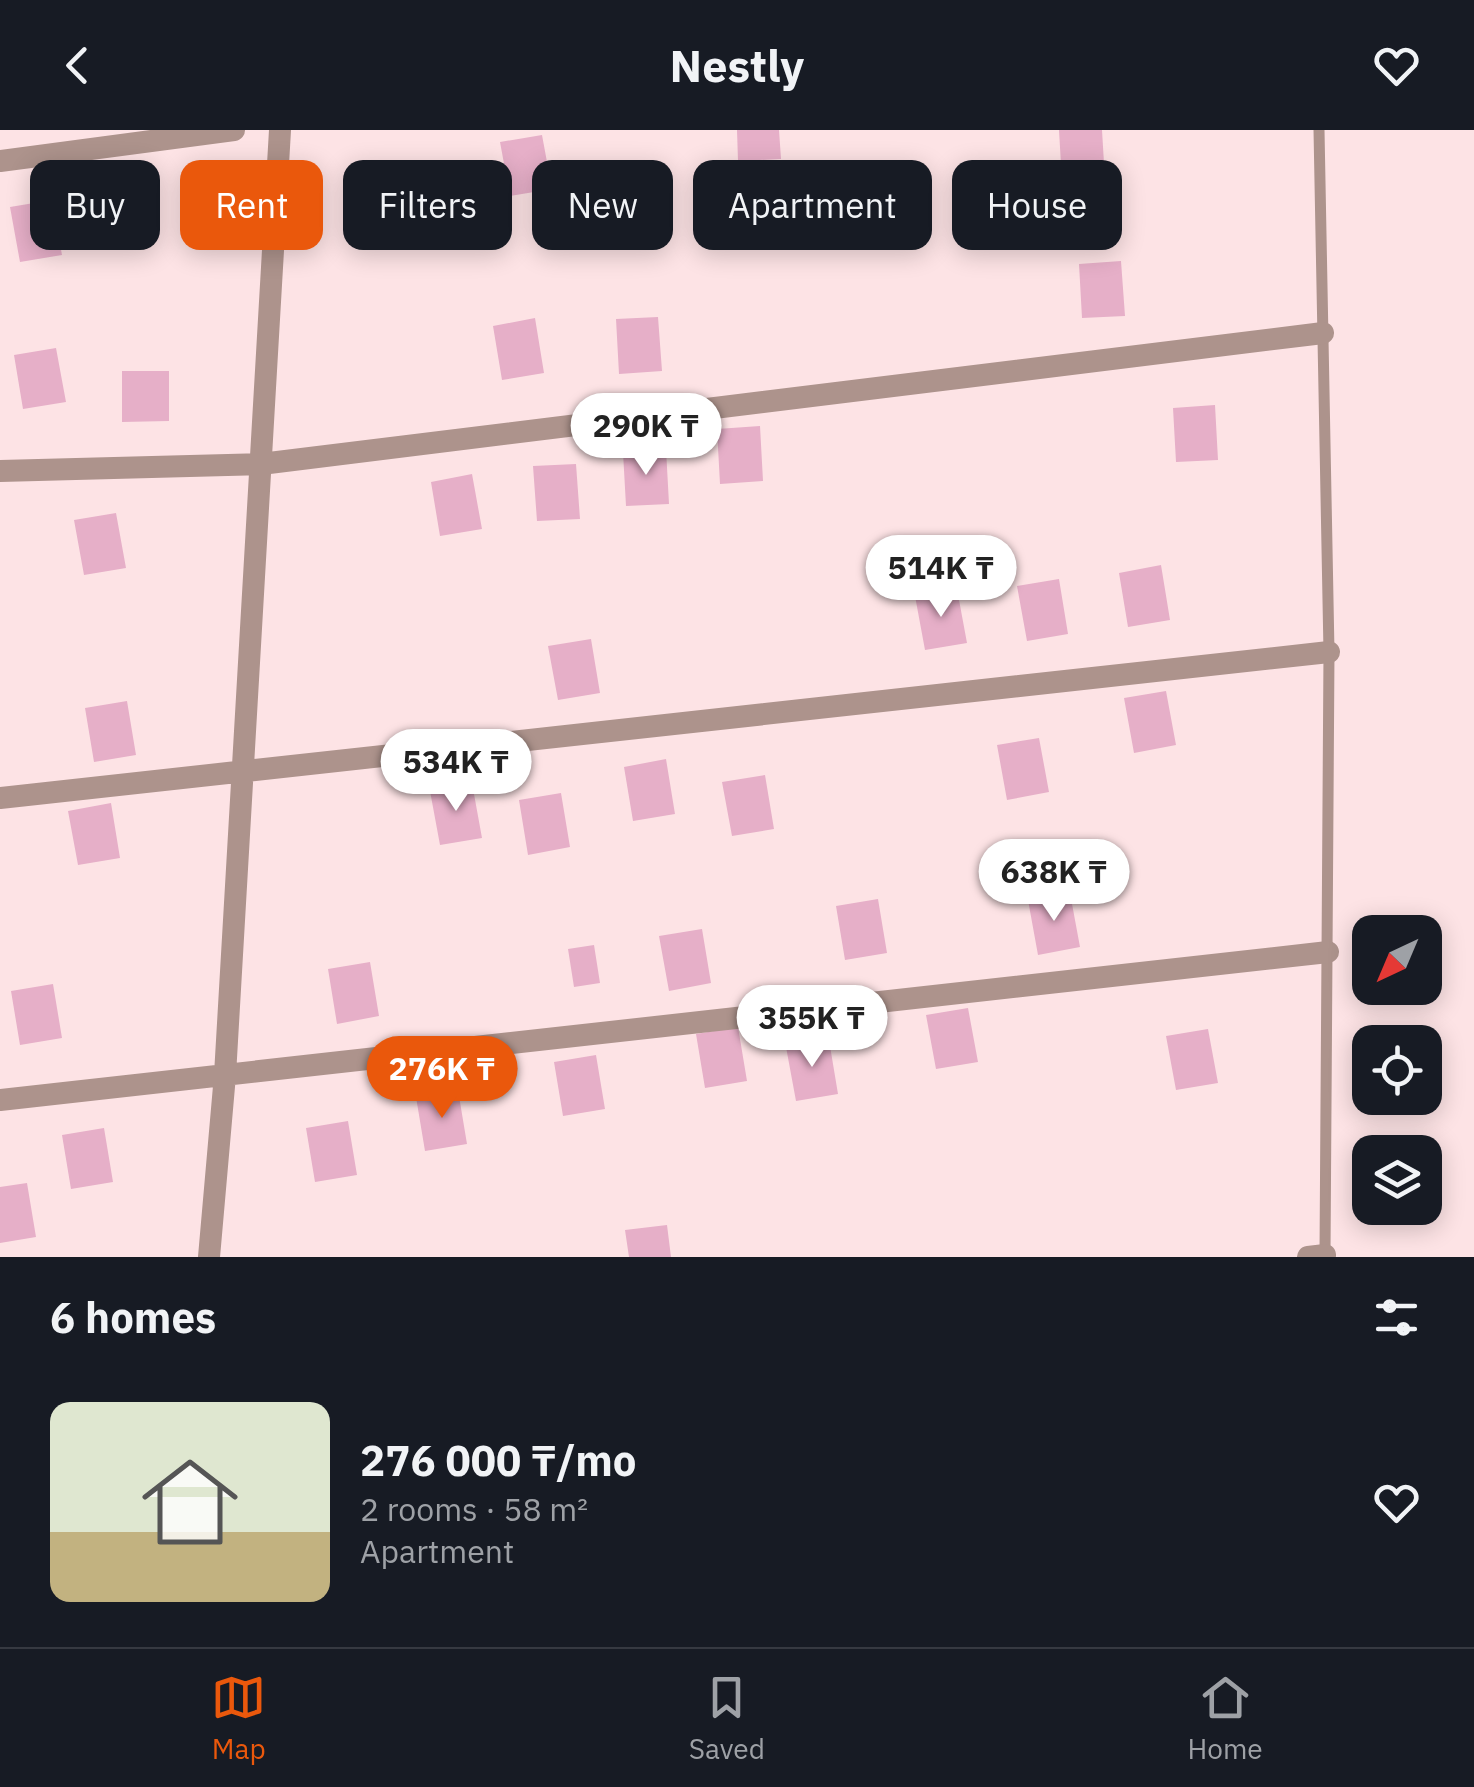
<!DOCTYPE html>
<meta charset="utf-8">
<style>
:root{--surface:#171b24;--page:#242831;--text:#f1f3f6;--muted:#9ea1a6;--line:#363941;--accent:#ea580c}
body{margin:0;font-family:"IBM Plex Sans",sans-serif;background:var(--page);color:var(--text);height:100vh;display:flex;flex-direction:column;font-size:38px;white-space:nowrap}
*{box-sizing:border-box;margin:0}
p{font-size:32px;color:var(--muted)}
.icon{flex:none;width:55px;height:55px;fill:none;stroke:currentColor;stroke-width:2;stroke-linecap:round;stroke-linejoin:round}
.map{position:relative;height:1127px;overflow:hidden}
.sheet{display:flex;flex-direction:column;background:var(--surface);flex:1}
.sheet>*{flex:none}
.guide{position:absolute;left:30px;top:30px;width:1415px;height:90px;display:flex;gap:20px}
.needle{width:65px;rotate:224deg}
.tools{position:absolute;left:1352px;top:785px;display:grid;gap:20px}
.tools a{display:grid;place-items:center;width:90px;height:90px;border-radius:20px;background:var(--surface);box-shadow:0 5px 25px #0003;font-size:50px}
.price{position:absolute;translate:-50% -85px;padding:0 22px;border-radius:35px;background:#fff;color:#222;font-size:32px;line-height:65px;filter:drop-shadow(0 2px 5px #0008)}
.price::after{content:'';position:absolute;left:50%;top:60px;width:30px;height:22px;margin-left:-15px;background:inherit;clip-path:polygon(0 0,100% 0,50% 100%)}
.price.active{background:var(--accent);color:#fff}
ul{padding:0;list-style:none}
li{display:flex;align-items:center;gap:30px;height:250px;padding:0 50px}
li span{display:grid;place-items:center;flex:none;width:280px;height:200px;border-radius:20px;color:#555}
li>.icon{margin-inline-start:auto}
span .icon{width:120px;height:120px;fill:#fffc;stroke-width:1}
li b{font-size:42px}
h2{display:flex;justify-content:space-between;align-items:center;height:120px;padding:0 50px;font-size:42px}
.pill{padding:0 35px;border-radius:20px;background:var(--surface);box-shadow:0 5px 25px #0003;font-size:35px;line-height:90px}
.pill.active{background:var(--accent);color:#fff}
header{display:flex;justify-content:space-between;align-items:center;height:130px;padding:0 50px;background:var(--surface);font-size:45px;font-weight:700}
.dock{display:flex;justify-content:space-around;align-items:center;height:140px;border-top:2px solid var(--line);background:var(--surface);font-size:28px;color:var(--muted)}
.dock a{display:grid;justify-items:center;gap:5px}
.dock .active{color:var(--accent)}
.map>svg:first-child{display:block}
</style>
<header><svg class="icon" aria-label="back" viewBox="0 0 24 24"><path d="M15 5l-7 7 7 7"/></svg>Nestly<svg class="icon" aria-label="heart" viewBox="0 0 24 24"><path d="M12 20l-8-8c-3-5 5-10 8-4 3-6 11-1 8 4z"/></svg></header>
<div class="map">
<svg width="1474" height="1127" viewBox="0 0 1474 1127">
<rect width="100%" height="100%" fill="#fde3e5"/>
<path fill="#e6afc8" d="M737,0H779L781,29L738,31Z
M1059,0H1102L1105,50L1062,52Z
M542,5L552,59L510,66L500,12Z
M231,35L240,89L198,96L189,42Z
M52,70L62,125L20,132L10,77Z
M1121,131L1125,186L1082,188L1079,134Z
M658,187L662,241L619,244L616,189Z
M535,188L544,243L502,250L493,196Z
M56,218L66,272L23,279L14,225Z
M122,241H169V291L122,292Z
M1215,275L1218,330L1176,332L1173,278Z
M760,296L763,351L720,354L717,299Z
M666,319L669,374L626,376L623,322Z
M576,334L580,389L537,391L533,336Z
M472,344L482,399L440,406L431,352Z
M116,383L126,438L84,445L74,390Z
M1161,435L1170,490L1128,497L1119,443Z
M1059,449L1068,504L1027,511L1017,456Z
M957,459L967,513L925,520L915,466Z
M591,509L600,563L558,570L548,516Z
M1166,561L1176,615L1134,623L1124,568Z
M127,571L136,625L94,632L85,578Z
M1039,608L1049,662L1007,670L997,615Z
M666,629L675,684L633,691L624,637Z
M765,645L774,699L732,706L722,652Z
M472,653L482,708L440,715L430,661Z
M561,663L570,717L528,725L519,670Z
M111,673L120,728L78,735L68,681Z
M1070,763L1080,817L1038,825L1028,770Z
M878,769L887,823L845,830L836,776Z
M702,799L711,853L669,861L659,806Z
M594,815L600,853L574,857L568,819Z
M370,832L379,886L337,894L328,839Z
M53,854L62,908L20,915L11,861Z
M968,878L978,932L936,939L926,885Z
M738,897L747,951L705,958L696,904Z
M1208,899L1218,953L1176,960L1166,906Z
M829,910L838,964L796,971L786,917Z
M596,925L605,979L563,986L554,932Z
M458,960L467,1014L425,1021L416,967Z
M348,991L357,1045L315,1052L306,998Z
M104,998L113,1052L71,1059L62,1005Z
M27,1053L36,1107L0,1113V1057Z
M667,1095L671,1127H629L625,1100Z"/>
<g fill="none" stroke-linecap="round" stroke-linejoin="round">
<path stroke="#ad938c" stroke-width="11" d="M1319,0L1329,522L1325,1125L1328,1127"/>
<path stroke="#ad938c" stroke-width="22" d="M0,31L234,0
M0,341L261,334L1323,203
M0,668L1329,522
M0,970L1328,822
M209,1127L225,945L280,0
M1308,1127L1325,1125"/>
</g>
</svg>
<div class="tools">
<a><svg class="needle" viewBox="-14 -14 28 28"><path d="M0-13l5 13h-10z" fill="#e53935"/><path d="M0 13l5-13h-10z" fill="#9ea1a6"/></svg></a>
<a><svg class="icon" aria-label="locate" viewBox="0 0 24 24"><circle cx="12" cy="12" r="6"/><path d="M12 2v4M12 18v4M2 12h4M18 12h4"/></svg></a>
<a><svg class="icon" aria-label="layers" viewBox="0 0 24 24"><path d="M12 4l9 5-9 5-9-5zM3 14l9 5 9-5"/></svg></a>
</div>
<b class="price" style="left:646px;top:348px">290K ₸</b>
<b class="price" style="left:941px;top:490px">514K ₸</b>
<b class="price" style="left:456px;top:684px">534K ₸</b>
<b class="price" style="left:1054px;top:794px">638K ₸</b>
<b class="price" style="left:812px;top:940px">355K ₸</b>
<b class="price active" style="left:442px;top:991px">276K ₸</b>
<div class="guide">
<a class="pill">Buy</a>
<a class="pill active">Rent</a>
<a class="pill">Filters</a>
<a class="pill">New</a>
<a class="pill">Apartment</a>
<a class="pill">House</a>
</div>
</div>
<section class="sheet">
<h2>6 homes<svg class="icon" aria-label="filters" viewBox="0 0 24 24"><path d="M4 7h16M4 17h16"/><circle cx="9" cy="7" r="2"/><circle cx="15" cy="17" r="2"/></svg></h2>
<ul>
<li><span style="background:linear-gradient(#dfe7d0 65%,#c2b280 0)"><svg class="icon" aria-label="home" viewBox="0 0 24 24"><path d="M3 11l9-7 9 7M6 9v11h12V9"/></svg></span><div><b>276 000 ₸/mo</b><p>2 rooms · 58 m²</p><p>Apartment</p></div><svg class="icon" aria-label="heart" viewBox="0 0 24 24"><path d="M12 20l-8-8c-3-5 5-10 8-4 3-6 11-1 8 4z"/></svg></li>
</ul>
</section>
<nav class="dock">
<a class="active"><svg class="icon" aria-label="map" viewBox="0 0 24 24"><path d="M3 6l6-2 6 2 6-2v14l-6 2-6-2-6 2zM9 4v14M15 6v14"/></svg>Map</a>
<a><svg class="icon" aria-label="saved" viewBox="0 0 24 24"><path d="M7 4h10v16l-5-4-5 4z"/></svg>Saved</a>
<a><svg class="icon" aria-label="home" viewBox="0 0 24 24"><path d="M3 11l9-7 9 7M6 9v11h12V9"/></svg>Home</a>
</nav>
